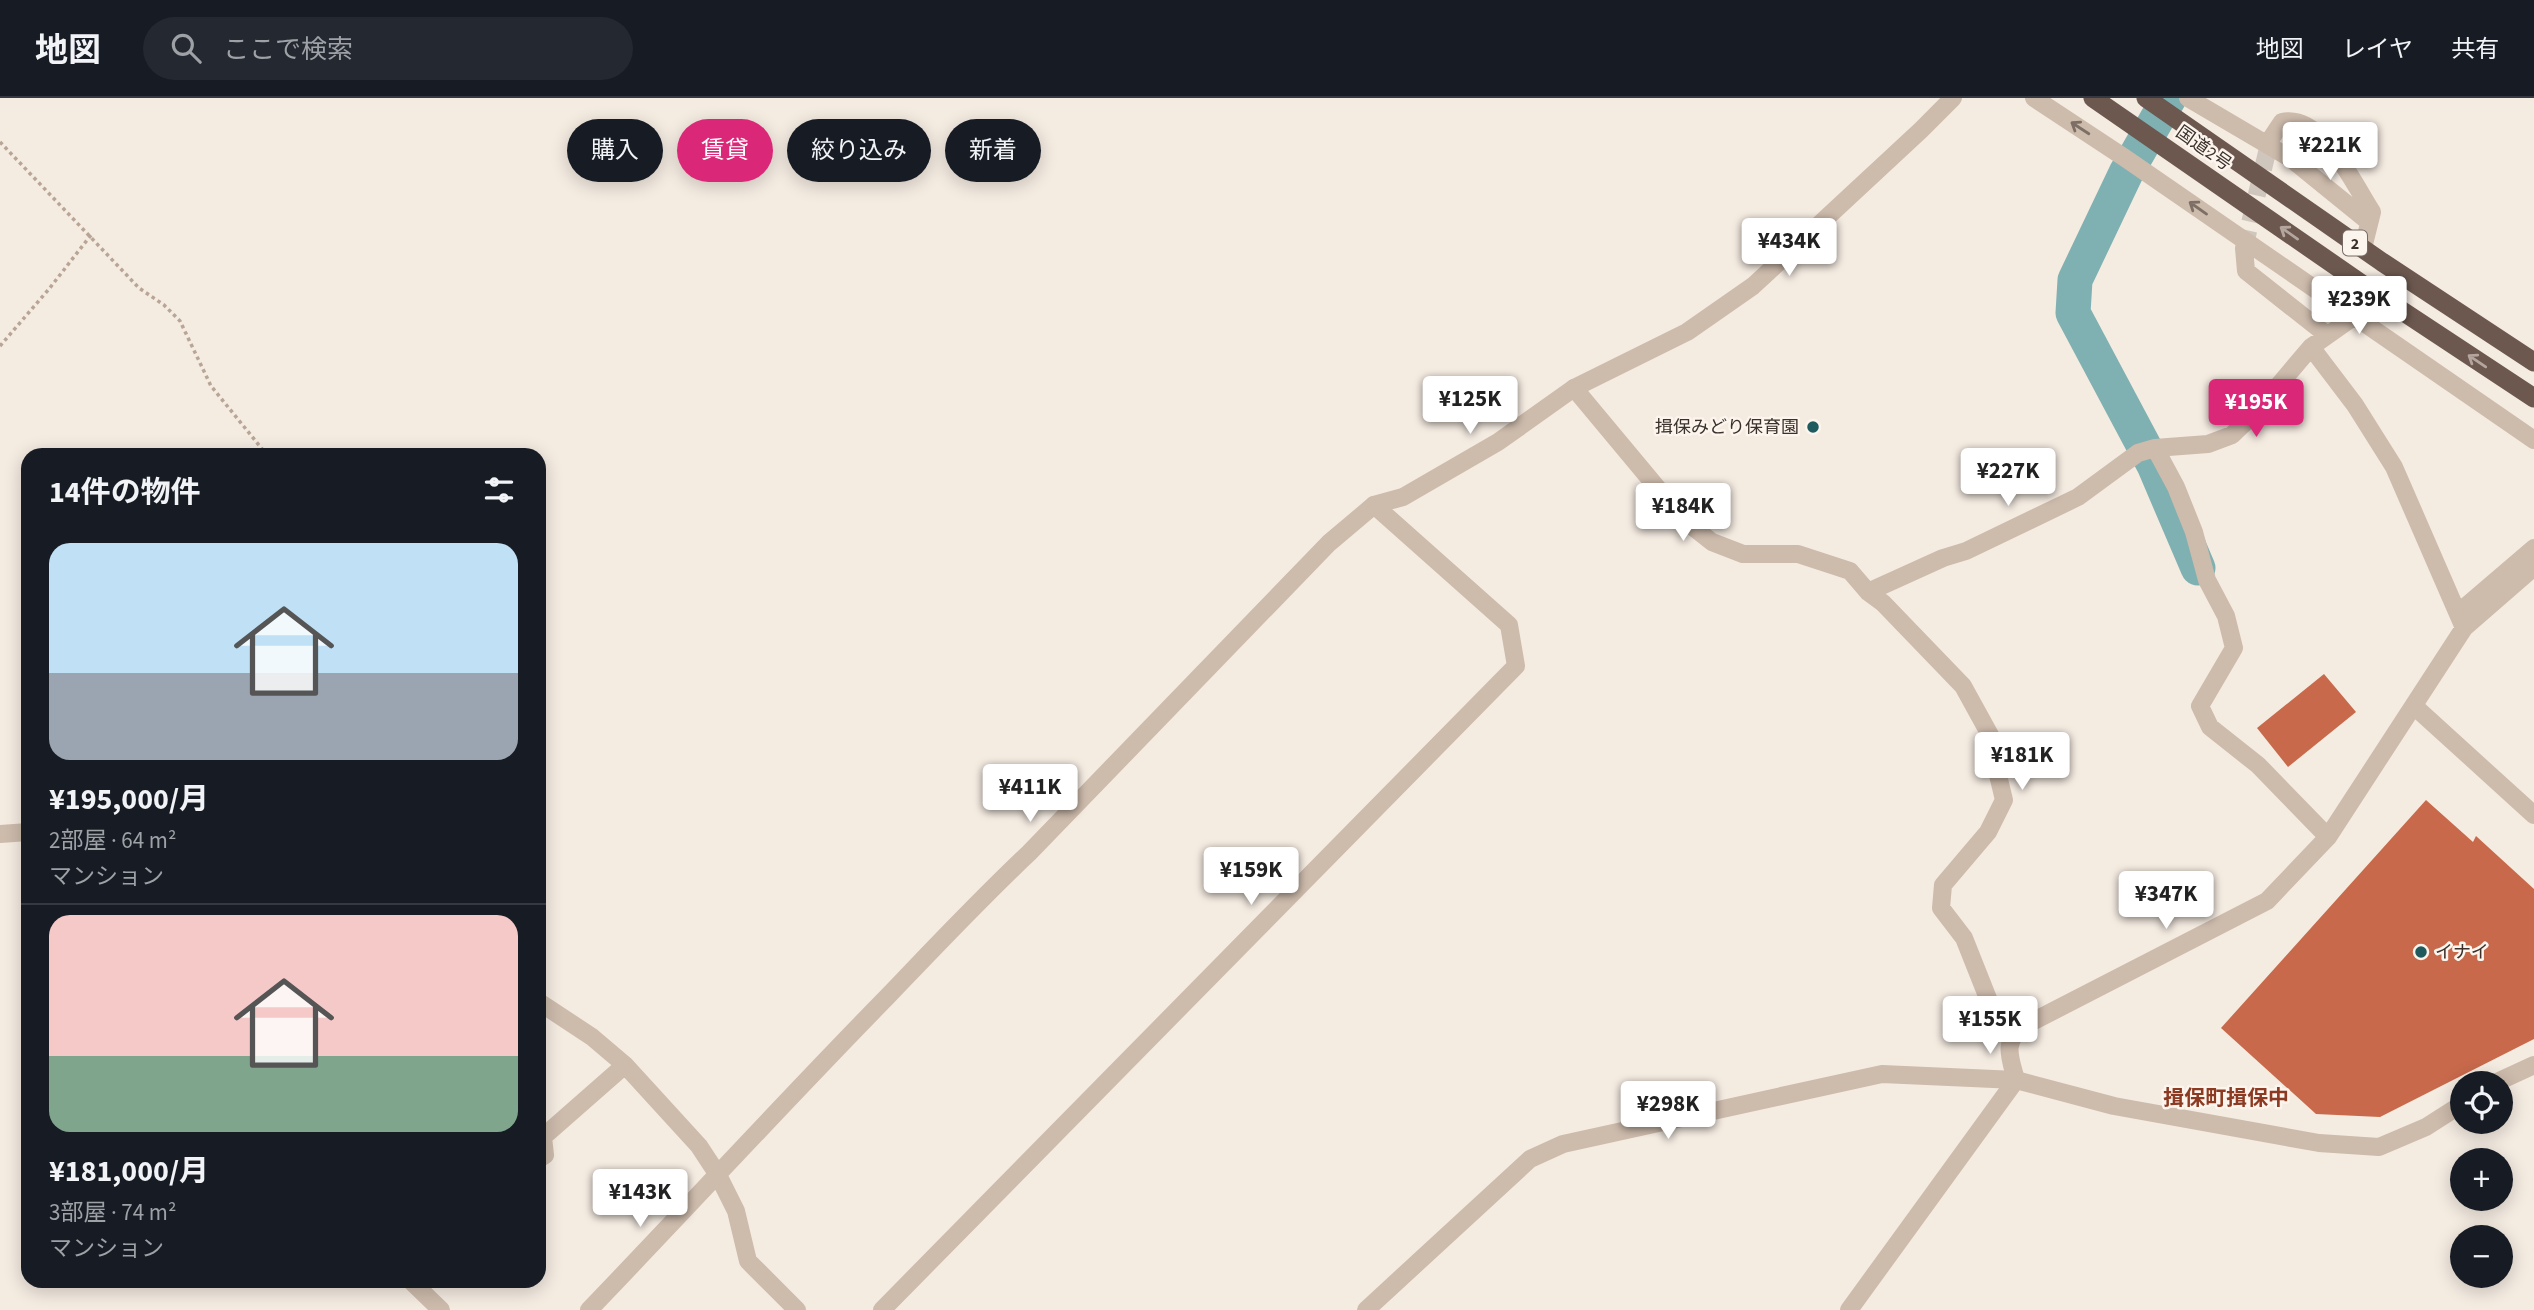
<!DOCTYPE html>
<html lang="ja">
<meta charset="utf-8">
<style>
:root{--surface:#171b24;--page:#242831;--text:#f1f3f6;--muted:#9ea1a6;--line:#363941;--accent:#db2777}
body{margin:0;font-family:"Source Sans 3","Noto Sans JP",sans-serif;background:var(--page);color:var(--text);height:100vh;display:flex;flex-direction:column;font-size:26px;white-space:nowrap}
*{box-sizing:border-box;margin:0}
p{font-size:23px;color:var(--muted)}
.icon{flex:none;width:38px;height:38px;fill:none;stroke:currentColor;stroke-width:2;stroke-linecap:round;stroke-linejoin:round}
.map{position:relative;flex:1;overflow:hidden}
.panel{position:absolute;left:21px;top:350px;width:525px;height:840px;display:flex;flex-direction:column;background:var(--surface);border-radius:21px;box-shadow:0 4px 18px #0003}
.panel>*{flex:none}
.banner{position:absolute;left:567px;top:21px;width:665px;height:63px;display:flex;gap:14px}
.buttons{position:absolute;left:2450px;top:973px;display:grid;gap:14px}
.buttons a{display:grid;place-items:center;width:63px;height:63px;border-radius:50%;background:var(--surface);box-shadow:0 4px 18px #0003;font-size:35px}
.price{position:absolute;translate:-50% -60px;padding:0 16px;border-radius:7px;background:#fff;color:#222;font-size:23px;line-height:46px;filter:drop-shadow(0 2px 4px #0008)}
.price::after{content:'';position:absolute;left:50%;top:42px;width:21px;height:16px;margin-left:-10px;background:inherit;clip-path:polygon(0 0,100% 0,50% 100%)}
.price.on{background:var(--accent);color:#fff}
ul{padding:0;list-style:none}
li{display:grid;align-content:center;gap:14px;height:371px;padding:0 28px}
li+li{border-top:2px solid var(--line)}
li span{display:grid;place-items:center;height:217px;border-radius:21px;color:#555}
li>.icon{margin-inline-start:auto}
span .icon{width:126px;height:126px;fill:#fffc;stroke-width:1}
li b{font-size:30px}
h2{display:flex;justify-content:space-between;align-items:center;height:84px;padding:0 28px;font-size:30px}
.chip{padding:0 24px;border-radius:32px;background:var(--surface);box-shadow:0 4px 18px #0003;font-size:24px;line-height:63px}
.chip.on{background:var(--accent);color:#fff}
header{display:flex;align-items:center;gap:42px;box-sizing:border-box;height:98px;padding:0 35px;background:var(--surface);border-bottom:2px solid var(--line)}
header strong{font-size:33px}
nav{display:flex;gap:38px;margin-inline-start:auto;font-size:24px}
.search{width:490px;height:63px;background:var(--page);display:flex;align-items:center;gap:18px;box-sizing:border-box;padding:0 24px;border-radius:38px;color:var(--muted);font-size:26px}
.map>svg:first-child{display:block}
</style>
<header>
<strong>地図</strong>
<div class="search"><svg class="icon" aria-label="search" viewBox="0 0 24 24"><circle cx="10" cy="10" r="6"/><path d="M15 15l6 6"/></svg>ここで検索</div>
<nav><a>地図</a><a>レイヤ</a><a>共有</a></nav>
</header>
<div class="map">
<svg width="2534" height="1212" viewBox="0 0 2534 1212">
<rect width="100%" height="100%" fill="#f4ebe1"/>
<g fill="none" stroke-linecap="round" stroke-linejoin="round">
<path stroke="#7fb0b2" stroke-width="35" d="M2169,0L2126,75L2075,182L2073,215L2154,367L2198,470"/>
</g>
<path fill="#c8694b" d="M2324,576L2356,614L2288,669L2257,630Z
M2426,702L2473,744L2476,738L2534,791V941L2380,1019L2316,1016L2221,930Z"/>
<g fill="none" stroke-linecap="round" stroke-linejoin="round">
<path stroke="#cfc6bd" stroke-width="18" stroke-dasharray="18 9" stroke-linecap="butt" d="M2244,150L2270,42"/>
<path stroke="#b9a596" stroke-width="3.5" stroke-dasharray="3.5 3.5" stroke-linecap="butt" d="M0,44L139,190L164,207L180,223L211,288L267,357
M0,248L49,191L91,137"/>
<path stroke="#cdbbac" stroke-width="18" d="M2034,0L2125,60L2534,342
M2188,0L2290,60L2369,124
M2270,42L2282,24C2322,15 2353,85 2372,114L2363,150
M2244,150L2246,173L2327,237
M2311,249L2355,307L2394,369L2464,530
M1574,290L1684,422L1712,444L1743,456H1798L1850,473L1868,494L1883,505L1963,588L2001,657L1998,677L2004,702L1988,734L1943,787L1941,810L1964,840L1991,908L2013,936
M2155,350L2176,389L2194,434L2207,482L2226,518L2234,550L2200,608L2210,629L2258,667L2328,739
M1868,494L1943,460L1966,453L2078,399L2138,355L2155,350L2208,346L2232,337L2256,314L2311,249L2355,218L2372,193
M2458,515L2534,450
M0,736L28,734
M539,904L592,939L625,967L699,1048L718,1077L736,1113L748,1163L797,1212
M539,1061L545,1057L543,1039L625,967
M411,1183L441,1212
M589,1212C689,1108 786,1002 887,899C934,850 980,801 1029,755L1329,445L1374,407
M1849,1212L2016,982C2010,959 2002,944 2024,928L2267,803L2328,739L2464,530L2534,469"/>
<path stroke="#cdbbac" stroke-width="18" d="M1374,407L1403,399L1498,344L1574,290L1687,234L1753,188L1921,32L1953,0
M2414,608L2534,717
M2495,985L2534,967
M882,1212L1516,568L1509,527L1374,407
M1366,1212L1530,1061L1563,1046L1882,976L2016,982L2114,1008L2319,1045L2379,1049L2426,1029L2462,1006"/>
<path stroke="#6c584f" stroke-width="19" d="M2093,0L2372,193L2534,300
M2146,0L2382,164L2534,264"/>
</g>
<defs><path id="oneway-shaft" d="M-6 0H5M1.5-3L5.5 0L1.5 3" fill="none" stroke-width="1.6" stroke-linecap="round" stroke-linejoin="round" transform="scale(1.75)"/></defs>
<g stroke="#7d6f65">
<use href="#oneway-shaft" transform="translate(2080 30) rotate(-147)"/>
<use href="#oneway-shaft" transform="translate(2198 110) rotate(-145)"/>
</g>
<g stroke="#b4a69e">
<use href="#oneway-shaft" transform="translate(2289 135) rotate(-145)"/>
<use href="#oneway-shaft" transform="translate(2477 263) rotate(-146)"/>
</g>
<g fill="#1f5a5e" stroke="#fbf5ee" stroke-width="2.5">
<circle cx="1813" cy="329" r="7"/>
<circle cx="2421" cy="854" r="7"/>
</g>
<g text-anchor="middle" stroke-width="5" stroke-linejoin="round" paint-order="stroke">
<rect fill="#fbf5ee" stroke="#756b66" stroke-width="2" x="2343" y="132.5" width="24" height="25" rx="5"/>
<g font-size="16" font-weight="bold" fill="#3b302b">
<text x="2355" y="151">2</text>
</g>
<g font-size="18" fill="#3b302b" stroke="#fbf5ee">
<text transform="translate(2204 50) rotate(35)" y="6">国道2号</text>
</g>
<g font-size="18" fill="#3b302b" stroke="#fbf5ee" text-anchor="end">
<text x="1799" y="335">揖保みどり保育園</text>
<text x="2435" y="860" text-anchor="start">イナイ</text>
</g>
<g font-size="21" font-weight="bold" fill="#8c3b22" stroke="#fbf5ee">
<text x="2226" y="1007">揖保町揖保中</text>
</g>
</g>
</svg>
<div class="buttons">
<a><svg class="icon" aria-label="locate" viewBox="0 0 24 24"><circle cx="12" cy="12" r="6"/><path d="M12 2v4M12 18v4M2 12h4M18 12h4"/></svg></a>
<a>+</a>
<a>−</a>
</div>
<b class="price" style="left:2330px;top:84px">¥221K</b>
<b class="price" style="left:1789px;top:180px">¥434K</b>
<b class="price" style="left:2359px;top:238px">¥239K</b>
<b class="price" style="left:1470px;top:338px">¥125K</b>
<b class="price on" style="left:2256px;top:341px">¥195K</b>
<b class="price" style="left:2008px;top:410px">¥227K</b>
<b class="price" style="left:1683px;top:445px">¥184K</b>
<b class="price" style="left:2022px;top:694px">¥181K</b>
<b class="price" style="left:1030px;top:726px">¥411K</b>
<b class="price" style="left:1251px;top:809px">¥159K</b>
<b class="price" style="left:2166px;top:833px">¥347K</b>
<b class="price" style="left:1990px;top:958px">¥155K</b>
<b class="price" style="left:1668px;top:1043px">¥298K</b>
<b class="price" style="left:640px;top:1131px">¥143K</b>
<div class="banner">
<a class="chip">購入</a>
<a class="chip on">賃貸</a>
<a class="chip">絞り込み</a>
<a class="chip">新着</a>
</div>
<section class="panel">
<h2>14件の物件<svg class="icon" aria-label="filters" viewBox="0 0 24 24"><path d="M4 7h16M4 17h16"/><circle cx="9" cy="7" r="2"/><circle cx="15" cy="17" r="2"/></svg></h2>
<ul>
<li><span style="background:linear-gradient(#bfe0f5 60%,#9aa5b1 0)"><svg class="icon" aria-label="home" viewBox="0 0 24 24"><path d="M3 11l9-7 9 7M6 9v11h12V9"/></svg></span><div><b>¥195,000/月</b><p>2部屋 · 64 m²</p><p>マンション</p></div></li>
<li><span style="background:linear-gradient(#f6c9c9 65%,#7fa58c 0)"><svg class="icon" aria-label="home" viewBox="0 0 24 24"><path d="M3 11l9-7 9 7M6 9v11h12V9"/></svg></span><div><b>¥181,000/月</b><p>3部屋 · 74 m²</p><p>マンション</p></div></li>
</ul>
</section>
</div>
